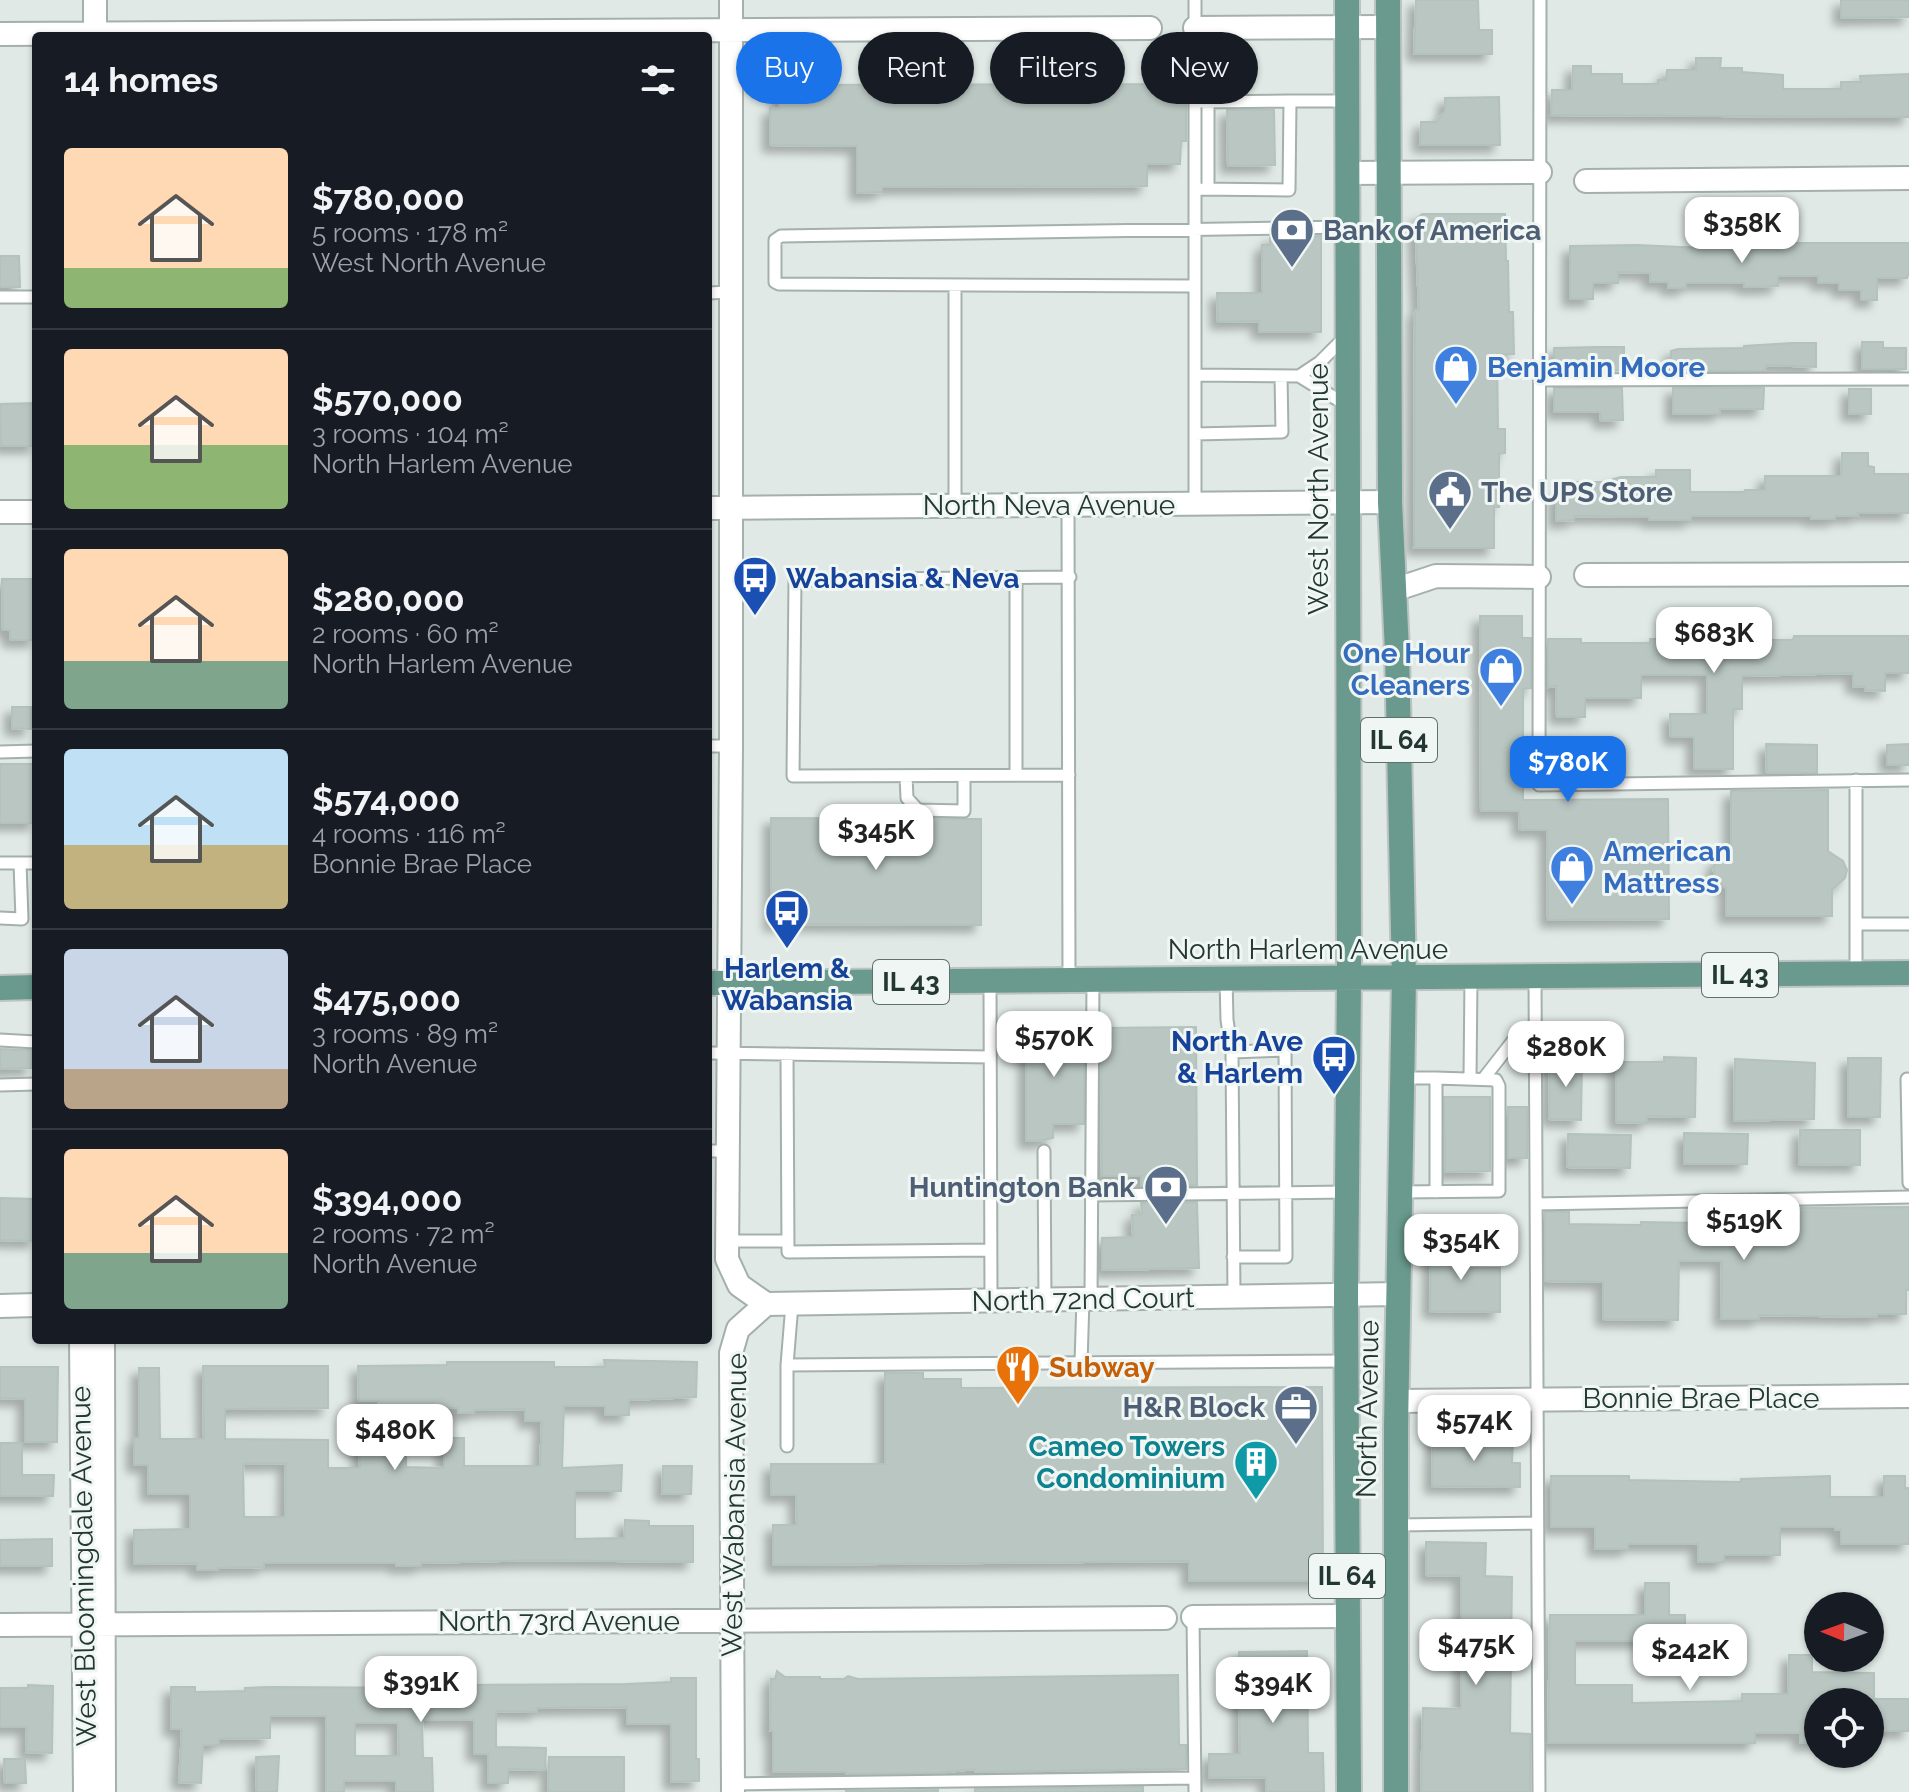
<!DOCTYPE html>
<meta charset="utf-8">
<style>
:root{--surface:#171b24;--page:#20242c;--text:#f1f3f6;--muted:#9ea1a6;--line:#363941;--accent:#1a73e8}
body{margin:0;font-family:Raleway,sans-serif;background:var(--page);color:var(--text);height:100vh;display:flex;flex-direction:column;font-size:30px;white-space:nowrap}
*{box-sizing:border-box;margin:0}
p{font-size:26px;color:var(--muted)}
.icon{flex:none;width:44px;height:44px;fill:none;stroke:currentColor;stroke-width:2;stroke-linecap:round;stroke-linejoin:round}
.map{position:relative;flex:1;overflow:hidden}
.side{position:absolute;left:32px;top:32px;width:680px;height:1312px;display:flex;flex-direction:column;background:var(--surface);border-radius:8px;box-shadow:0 2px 6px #0004}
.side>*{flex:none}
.banner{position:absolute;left:736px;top:32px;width:760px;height:72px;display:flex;gap:16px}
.needle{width:52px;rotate:271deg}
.fabs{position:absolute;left:1804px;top:1592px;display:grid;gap:16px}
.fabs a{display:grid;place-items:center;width:80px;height:80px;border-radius:50%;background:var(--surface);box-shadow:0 2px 6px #0004;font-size:40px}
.price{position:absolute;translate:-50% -68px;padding:0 18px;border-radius:16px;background:#fff;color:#222;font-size:26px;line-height:52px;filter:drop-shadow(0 2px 4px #0008)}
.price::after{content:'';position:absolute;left:50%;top:48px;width:24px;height:18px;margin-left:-12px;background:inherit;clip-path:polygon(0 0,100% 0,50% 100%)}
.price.current{background:var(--accent);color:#fff}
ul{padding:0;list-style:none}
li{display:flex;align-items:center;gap:24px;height:200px;padding:0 32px}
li+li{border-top:2px solid var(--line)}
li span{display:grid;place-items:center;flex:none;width:224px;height:160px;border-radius:8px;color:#555}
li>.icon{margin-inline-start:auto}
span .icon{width:96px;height:96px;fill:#fffc;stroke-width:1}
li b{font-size:34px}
h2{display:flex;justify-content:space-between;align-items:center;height:96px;padding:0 32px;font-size:34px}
.tag{padding:0 28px;border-radius:36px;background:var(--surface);box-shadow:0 2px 6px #0004;font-size:28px;line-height:72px}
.tag.current{background:var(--accent);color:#fff}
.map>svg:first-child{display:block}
</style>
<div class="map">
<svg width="1909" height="1792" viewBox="0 0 1909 1792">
<defs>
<filter id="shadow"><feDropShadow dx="-7" dy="7" stdDeviation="4" flood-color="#0004"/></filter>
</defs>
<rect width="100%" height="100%" fill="#e0e9e5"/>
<path fill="#b9c6c1" stroke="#b3c2bc" stroke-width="2" fill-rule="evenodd" filter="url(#shadow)" d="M1416,0H1478L1479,30H1492V54H1414Z
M1841,0H1909V17L1841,18Z
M1696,58H1721L1720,68H1742V72L1783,75V89H1841V82H1861L1860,76L1909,74V117L1551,115L1552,90H1572L1573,66H1591V74H1622V84H1658V80H1666L1667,70H1696Z
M1153,81L1186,82V141H1181L1180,164H1147V186L882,187V192L857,193V146L770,145V108L779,109V85L1153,84Z
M1499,97L1500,145H1420L1421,122H1436L1445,111V98Z
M1227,110H1274L1275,165L1228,166Z
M1422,214H1505L1506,261H1508L1509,312H1513L1514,354H1497L1498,429H1505V453L1499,454V507H1494V548H1414L1415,311L1419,310L1415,220Z
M1321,236V332H1259V321L1218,322L1217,293H1262V245H1270V237Z
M1744,243H1909V273L1907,278H1877V300H1861V290H1839V283H1818V276H1778V286L1762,287H1744V283H1686V288H1668V282H1650V273L1618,272V283H1593V299H1570V246L1637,245L1725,249V245Z
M0,256H19L20,287H0Z
M1862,342H1883V348H1906V369H1862Z
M1792,343H1816V367L1766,365L1764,371H1671V351L1678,349L1744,348V346Z
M1600,347H1624V370L1554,371V348Z
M1622,388L1623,420L1601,421L1600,412H1554V388Z
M1673,388H1764L1763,409H1720V414H1673Z
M1849,389H1871V414H1849Z
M36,403V446H1L0,404Z
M1842,453H1868V466L1874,467V474H1909V513H1857L1858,516H1835V519H1811V516H1691V520H1649V517L1574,516V520L1556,521V492H1576V482H1613V479L1621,477H1656V470H1690V492H1744L1745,490H1765V476H1841Z
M2,579H36V640H10V630H3Z
M1480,616H1522V638H1531V688L1523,689V800L1668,799L1669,919L1548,920L1547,830H1520L1519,811H1481Z
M1794,636H1909V673H1885V691L1865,690V687L1853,686V673L1742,676V709H1733V769H1694V737H1671L1670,714H1707V675H1641V698H1585V717H1557L1556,686L1548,687V639H1581V643H1650V639L1793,640Z
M12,707H31V729L12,728Z
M1766,744L1817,745V773H1767Z
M1909,744V765H1887V745Z
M0,764H36V823H0Z
M1828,790V851L1843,861L1847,870L1845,878L1832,890V916H1726V888L1715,878L1713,866L1720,858L1731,855V791Z
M771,818L981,819V925L771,924Z
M1026,1025H1080V1028H1084V1124H1053V1138L1040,1141H1026Z
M1196,1027L1197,1185L1141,1186V1176H1102L1101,1028Z
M0,1049L32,1050V1068L0,1069Z
M1664,1057L1696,1058L1695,1117L1647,1116V1123L1616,1122V1062H1664Z
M1550,1058L1582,1059L1581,1120L1549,1119Z
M1848,1058H1881L1880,1117H1848Z
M1735,1059L1815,1063L1814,1119L1734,1121Z
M1444,1097H1490V1171L1445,1172Z
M1508,1107H1527V1158H1508Z
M1800,1130H1860V1165L1799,1164Z
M1684,1133L1748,1134L1747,1164H1684Z
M1568,1134L1631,1135L1630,1168L1567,1167Z
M0,1198L36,1199V1241L0,1240Z
M1197,1202L1199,1268L1102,1270V1238L1133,1237L1132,1215L1142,1214L1141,1203Z
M1909,1207V1290H1906V1314H1877V1317L1759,1315V1319H1721L1722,1261H1679L1678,1320L1603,1319V1282L1545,1281V1212H1569V1224L1641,1225V1222L1702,1223V1219L1767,1220V1208Z
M1431,1234H1455L1454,1268H1500V1312L1430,1311Z
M604,1360L697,1362L696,1397L629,1400V1415H605V1406H564L562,1468L622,1465L621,1491H575V1539L624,1538L625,1520L649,1521V1526H693V1562L536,1560L421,1563V1566H396V1563H264V1567L218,1568V1570H197V1563L134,1564V1530L190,1529V1494H148V1465H134V1438H139V1368H159L160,1439H204L203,1366H328V1408L225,1409V1439L328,1440V1468H360L359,1439H406V1467L444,1468V1438H464V1466H540L542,1421H525V1409L474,1410V1413H458V1408H378V1401H359L358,1366L447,1365V1362H554V1367H605ZM286,1463L285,1517H244L243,1464Z
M0,1367H58L57,1442H25V1399L0,1398Z
M885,1373H923V1379H961V1388L1322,1387L1323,1581H1189V1561L773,1565V1525H797L796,1495H771V1464H885Z
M1433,1438L1513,1439L1512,1463H1520V1487L1432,1486Z
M0,1443H22V1475H54L53,1496H0Z
M663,1466H692L691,1494H662Z
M1551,1476H1629V1480L1741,1482V1479L1830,1476V1497H1884V1476H1905V1488H1909V1544H1841V1530H1835V1527H1780V1555H1724V1562H1698V1544H1628V1549H1595V1527H1551Z
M52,1539V1566H0V1540Z
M1426,1542L1486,1543L1485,1576L1512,1577L1510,1733L1530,1734V1792H1421L1423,1708L1461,1709V1576L1426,1575Z
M1645,1583H1669V1615H1685V1637H1641V1641H1575V1685H1632V1703L1742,1701V1694H1788L1789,1655H1812V1672L1874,1673V1699H1909V1731H1870V1702H1818V1743H1800V1733H1755V1743H1548L1550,1615H1645Z
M1307,1651L1308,1753H1323L1324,1792H1266V1777L1209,1778V1754H1240L1239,1652Z
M777,1671L785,1677H820V1679H844L848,1676L858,1679L1178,1675L1179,1745H1186V1769L975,1772V1769L938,1773L846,1774V1772H773V1731H770L771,1679H775Z
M671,1678H696V1759H699V1781L671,1782V1724H627V1707L537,1708V1712L496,1711V1747L546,1748L545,1770L508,1769V1783H488V1754H474V1720H422L423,1758H432L433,1792H396V1781H344V1792H326V1716H270V1738L219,1739V1745H203L201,1783L179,1782L182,1729H171V1687H195V1692L245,1691V1688L269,1687L446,1688V1685L626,1684L671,1682ZM355,1723H398L399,1756H355Z
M28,1685L53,1686L52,1753L26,1752L27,1727H0V1688H28Z
M279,1756L277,1792H257L256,1757Z
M549,1757H624V1792H548Z
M4,1759H25L26,1783H5Z
M1143,1787V1792H975V1789Z
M938,1790V1792H846V1791Z"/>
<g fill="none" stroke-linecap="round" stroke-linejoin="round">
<g stroke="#a4b0ac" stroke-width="15">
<path id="service" d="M1540,0L1539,785L1909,780
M1208,100V189
M1195,102L1290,101
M1195,189L1289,190L1290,101H1347
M1195,286L779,284L775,282V240L781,236L1347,227
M708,293L731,292
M0,297H36
M1345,337L1320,362L1299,376L1348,406
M1195,375L1299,376
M1540,380L1909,379
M1195,434L1282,432L1281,376
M1195,503V0
M1068,505L1069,980
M955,506V285
M1016,578V775
M708,746H731
M0,752L36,751
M1069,775L793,776L795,580L1070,577
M906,776L907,798L918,810L964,811V776
M0,863H20L22,919L0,918
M20,863H36
M1856,924H1909
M1856,973V780
M1535,977L1539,1792
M1226,979L1227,1020L1232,1052L1234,1297
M990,981L991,1301
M0,1040L36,1042
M1232,1052L1285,1050L1286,1257H1233
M708,1053L990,1057
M787,1054L788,1252L991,1250
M1403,1078H1436V1192
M1484,1078L1516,1037L1535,1031
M1470,1079L1471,977
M1907,1079L1909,1183
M0,1085L36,1084
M708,1151H727
M1044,1151L1045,1300
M1401,1192L1499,1191V1086L1496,1080L1436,1078
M1090,1195L1347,1192
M1536,1204L1909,1197
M727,1241H788
M1091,1299L1093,980
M1081,1363L1083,1299
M787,1365L1346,1361
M787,1446V1365L792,1304
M1396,1525L1537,1523
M1193,1617L1195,1792
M733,1784L1195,1778"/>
</g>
<g stroke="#a4b0ac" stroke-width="26">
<path id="minor" d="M95,0V36
M731,0V746L727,1259L739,1285L766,1304
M1195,28L1388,27
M0,34L1150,28
M1347,173L1540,172
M1586,181L1909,178
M708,508L1390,502
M0,512H36
M1586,575L1909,574
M1394,590L1436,576L1539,577
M766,1304L1399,1294
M0,1306L36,1305
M81,1340L85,1792
M103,1340L104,1792
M1397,1401L1909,1396
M1193,1617L1347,1616
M0,1625L1165,1618
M733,1792L731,1353L738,1329L766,1304"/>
</g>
<g stroke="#bdc3c2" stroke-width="28">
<path id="primary" d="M1347,0L1349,978L1346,1295L1349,1792
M1388,0L1390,502L1397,651L1404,978L1396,1428V1792
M708,983L1909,973
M0,988L36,987"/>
</g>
<use href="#service" stroke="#fff" stroke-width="11"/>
<use href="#minor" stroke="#fff" stroke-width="22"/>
<use href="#primary" stroke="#699a8d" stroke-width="24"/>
</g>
<defs>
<g id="bank-pin" transform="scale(2.3)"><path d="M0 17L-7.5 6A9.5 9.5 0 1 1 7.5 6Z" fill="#5c6f8a" stroke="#f0f6f3"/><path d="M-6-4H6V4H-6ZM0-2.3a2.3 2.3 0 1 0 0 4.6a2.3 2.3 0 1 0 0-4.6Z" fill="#fff"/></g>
<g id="shop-pin" transform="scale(2.3)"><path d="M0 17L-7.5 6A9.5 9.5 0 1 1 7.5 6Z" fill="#3f7fe0" stroke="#f0f6f3"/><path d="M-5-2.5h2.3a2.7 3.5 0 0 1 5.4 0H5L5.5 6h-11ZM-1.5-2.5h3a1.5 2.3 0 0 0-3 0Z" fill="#fff"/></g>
<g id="civic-pin" transform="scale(2.3)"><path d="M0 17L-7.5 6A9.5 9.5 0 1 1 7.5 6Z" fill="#5c6f8a" stroke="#f0f6f3"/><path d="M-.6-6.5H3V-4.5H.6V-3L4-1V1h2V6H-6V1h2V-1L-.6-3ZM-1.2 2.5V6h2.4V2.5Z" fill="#fff"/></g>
<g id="bus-pin" transform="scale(2.3)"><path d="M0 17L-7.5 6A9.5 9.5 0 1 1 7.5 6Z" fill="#1a4fb4" stroke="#f0f6f3"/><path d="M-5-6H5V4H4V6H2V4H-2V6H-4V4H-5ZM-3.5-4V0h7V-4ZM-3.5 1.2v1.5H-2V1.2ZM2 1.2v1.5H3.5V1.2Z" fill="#fff"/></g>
<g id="restaurant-pin" transform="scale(2.3)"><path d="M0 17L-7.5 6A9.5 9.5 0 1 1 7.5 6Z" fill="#e8710a" stroke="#f0f6f3"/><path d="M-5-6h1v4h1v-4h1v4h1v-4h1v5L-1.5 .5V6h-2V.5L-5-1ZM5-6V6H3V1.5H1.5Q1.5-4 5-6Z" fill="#fff"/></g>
<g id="office-pin" transform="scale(2.3)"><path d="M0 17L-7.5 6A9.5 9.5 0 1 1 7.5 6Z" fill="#5c6f8a" stroke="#f0f6f3"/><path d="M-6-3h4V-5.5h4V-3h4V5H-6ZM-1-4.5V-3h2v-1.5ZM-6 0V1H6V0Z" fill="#fff"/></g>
<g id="building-pin" transform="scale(2.3)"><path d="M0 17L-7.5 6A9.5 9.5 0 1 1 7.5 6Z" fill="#0f9aa8" stroke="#f0f6f3"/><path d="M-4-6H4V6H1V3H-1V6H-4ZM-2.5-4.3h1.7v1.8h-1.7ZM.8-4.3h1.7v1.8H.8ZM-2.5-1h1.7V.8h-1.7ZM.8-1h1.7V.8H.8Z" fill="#fff"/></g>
</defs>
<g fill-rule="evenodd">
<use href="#bank-pin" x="1292" y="230"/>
<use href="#shop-pin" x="1456" y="367"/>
<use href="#civic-pin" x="1450" y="492"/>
<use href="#bus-pin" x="755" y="578"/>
<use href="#shop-pin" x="1501" y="669"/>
<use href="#shop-pin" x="1572" y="867"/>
<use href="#bus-pin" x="787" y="911"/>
<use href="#bus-pin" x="1334" y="1057"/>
<use href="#bank-pin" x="1166" y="1187"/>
<use href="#restaurant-pin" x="1018" y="1367"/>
<use href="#office-pin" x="1296" y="1407"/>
<use href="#building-pin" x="1256" y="1462"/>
</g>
<g text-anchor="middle" stroke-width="6" stroke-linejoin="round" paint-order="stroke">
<g fill="#f0f6f3" stroke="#60716c" stroke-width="2">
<rect x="1361" y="718" width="76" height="44" rx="6"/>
<rect x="1702" y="953" width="76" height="44" rx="6"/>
<rect x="873" y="960" width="76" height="44" rx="6"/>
<rect x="1309" y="1554" width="76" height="44" rx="6"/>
</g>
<g font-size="26" font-weight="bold" fill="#233832">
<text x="1399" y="749">IL 64</text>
<text x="1740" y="984">IL 43</text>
<text x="911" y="991">IL 43</text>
<text x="1347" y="1585">IL 64</text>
</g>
<g font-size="28" font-weight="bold" fill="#4e5e75" stroke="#f0f6f3" text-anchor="start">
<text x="1323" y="240">Bank of America</text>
<text x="1481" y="502">The UPS Store</text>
<text x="1135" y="1197" text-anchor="end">Huntington Bank</text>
<text x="1265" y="1417" text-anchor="end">H&amp;R Block</text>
</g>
<g font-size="28" font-weight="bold" fill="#366cbe" stroke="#f0f6f3" text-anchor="start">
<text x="1487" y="377">Benjamin Moore</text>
<text x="1470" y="663" text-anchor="end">One Hour<tspan x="1470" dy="32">Cleaners</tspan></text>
<text x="1603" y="861">American<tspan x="1603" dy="32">Mattress</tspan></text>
</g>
<g font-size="28" fill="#233832" stroke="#f0f6f3">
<text transform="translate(1318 489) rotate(-90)" y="10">West North Avenue</text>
<text x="1049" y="515">North Neva Avenue</text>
<text x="1308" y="959">North Harlem Avenue</text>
<text transform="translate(1083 1299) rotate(-1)" y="10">North 72nd Court</text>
<text x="1701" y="1408">Bonnie Brae Place</text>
<text transform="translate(1367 1409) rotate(-89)" y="10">North Avenue</text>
<text transform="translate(734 1505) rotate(-89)" y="10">West Wabansia Avenue</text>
<text transform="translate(83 1566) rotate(-91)" y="10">West Bloomingdale Avenue</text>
<text x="559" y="1631">North 73rd Avenue</text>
</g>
<g font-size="28" font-weight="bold" fill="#164399" stroke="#f0f6f3" text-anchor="start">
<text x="786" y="588">Wabansia &amp; Neva</text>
<text x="787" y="978" text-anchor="middle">Harlem &amp;<tspan x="787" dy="32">Wabansia</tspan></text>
<text x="1303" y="1051" text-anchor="end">North Ave<tspan x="1303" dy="32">&amp; Harlem</tspan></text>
</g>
<g font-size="28" font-weight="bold" fill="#c56008" stroke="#f0f6f3" text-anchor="start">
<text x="1049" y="1377">Subway</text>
</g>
<g font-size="28" font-weight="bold" fill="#0d838f" stroke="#f0f6f3" text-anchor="end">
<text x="1225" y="1456">Cameo Towers<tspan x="1225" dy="32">Condominium</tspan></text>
</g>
</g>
</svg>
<div class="fabs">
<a><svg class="needle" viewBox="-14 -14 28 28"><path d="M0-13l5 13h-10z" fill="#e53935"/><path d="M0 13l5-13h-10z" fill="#9ea1a6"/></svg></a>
<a><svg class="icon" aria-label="locate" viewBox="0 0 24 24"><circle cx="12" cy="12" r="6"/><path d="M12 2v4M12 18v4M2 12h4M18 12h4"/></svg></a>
</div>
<b class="price" style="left:1742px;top:265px">$358K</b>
<b class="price" style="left:1714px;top:675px">$683K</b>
<b class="price current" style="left:1568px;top:804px">$780K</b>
<b class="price" style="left:876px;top:872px">$345K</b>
<b class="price" style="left:1054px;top:1079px">$570K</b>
<b class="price" style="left:1566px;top:1089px">$280K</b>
<b class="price" style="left:1744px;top:1262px">$519K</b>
<b class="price" style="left:1461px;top:1282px">$354K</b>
<b class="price" style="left:1474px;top:1463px">$574K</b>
<b class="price" style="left:395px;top:1472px">$480K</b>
<b class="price" style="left:1476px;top:1687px">$475K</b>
<b class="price" style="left:1690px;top:1692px">$242K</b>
<b class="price" style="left:421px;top:1724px">$391K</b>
<b class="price" style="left:1273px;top:1725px">$394K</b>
<div class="banner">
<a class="tag current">Buy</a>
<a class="tag">Rent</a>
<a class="tag">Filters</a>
<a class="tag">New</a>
</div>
<section class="side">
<h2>14 homes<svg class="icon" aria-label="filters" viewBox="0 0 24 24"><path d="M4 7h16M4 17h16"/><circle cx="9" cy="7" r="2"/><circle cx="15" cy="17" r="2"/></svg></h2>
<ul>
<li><span style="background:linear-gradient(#ffd9b3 75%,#8fb573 0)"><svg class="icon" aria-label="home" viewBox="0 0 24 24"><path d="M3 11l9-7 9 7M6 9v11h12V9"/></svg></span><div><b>$780,000</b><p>5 rooms · 178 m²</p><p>West North Avenue</p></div></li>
<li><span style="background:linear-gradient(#ffd9b3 60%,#8fb573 0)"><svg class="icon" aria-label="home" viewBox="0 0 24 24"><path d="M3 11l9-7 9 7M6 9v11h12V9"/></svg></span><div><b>$570,000</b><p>3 rooms · 104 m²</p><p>North Harlem Avenue</p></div></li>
<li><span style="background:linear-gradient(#ffd9b3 70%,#7fa58c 0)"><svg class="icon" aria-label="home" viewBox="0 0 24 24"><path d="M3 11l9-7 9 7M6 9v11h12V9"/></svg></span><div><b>$280,000</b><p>2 rooms · 60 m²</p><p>North Harlem Avenue</p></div></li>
<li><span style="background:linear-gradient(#bfe0f5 60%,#c2b280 0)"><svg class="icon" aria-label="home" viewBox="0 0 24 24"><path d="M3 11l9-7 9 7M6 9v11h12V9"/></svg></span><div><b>$574,000</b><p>4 rooms · 116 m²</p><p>Bonnie Brae Place</p></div></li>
<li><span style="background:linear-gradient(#c9d6e8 75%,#b9a48a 0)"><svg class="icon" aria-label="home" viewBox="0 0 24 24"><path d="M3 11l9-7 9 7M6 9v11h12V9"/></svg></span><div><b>$475,000</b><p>3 rooms · 89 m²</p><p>North Avenue</p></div></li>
<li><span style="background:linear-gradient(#ffd9b3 65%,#7fa58c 0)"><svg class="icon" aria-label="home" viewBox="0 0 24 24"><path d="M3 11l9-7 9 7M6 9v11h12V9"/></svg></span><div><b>$394,000</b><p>2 rooms · 72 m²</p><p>North Avenue</p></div></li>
</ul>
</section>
</div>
